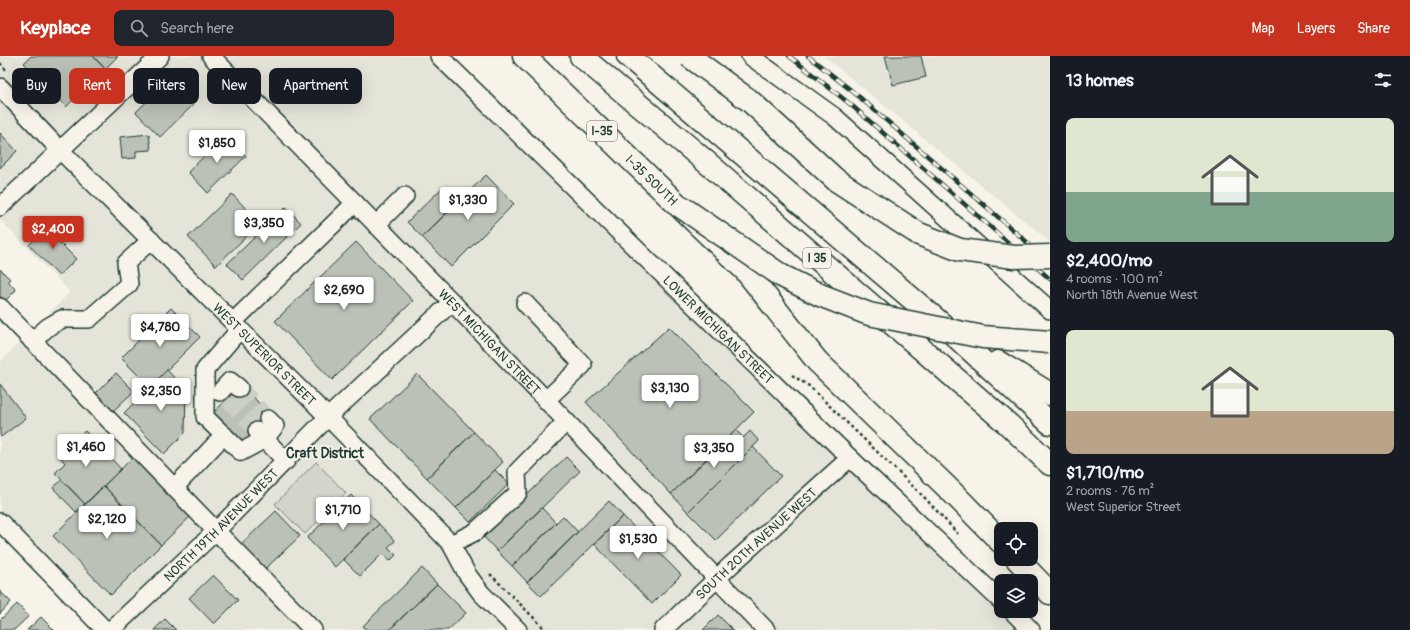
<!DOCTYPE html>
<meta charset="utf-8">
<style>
:root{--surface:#171b24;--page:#20242c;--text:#f1f3f6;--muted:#9ea1a6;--accent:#c8321e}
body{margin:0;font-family:Pangolin,sans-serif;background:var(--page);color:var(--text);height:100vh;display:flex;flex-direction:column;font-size:15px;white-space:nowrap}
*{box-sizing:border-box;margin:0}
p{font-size:13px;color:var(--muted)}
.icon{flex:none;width:22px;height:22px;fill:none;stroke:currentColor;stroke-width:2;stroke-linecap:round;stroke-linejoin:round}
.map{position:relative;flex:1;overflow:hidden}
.drawer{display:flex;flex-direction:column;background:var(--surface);width:360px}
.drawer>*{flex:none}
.top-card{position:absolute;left:12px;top:12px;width:380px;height:36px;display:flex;gap:8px}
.tools{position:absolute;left:994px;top:466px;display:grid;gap:8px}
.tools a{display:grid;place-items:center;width:44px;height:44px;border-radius:8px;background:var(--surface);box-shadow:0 4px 16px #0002;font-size:20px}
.price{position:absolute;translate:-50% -34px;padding:0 9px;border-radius:4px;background:#fff;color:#222;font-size:13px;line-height:26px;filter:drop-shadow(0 1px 2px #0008)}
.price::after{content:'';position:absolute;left:50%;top:24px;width:12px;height:9px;margin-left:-6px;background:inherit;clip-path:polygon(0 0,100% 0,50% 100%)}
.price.active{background:var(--accent);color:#fff}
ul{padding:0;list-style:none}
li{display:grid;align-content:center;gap:8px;height:212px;padding:0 16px}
li span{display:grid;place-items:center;height:124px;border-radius:8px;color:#555}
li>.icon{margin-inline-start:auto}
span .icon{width:72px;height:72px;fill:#fffc;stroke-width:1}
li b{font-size:17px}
h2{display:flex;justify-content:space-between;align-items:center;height:48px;padding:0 16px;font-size:17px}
.chip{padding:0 14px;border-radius:8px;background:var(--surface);box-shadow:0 4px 16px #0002;font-size:14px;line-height:36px}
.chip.active{background:var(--accent);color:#fff}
header{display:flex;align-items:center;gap:24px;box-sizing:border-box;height:56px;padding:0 20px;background:var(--accent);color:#fff}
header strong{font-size:19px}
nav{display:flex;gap:22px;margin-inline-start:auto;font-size:14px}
.search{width:280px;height:36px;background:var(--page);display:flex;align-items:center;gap:10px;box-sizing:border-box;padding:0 14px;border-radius:8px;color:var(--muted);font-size:15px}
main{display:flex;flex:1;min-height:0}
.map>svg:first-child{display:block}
</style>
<header>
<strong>Keyplace</strong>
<div class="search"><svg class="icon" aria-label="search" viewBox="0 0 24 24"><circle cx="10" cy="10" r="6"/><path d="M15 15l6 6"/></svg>Search here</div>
<nav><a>Map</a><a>Layers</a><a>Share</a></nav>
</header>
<main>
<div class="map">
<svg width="1050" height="574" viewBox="0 0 1050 574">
<rect width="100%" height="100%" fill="#f7f3e8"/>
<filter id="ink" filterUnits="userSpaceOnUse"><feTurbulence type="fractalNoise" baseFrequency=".025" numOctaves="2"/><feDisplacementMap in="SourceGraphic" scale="8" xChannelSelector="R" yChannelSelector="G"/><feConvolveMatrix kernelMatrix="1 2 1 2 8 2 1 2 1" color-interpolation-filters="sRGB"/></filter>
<g filter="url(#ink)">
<path fill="#e5e4d9" d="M0,0H437L1001,545V555H1012L1031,574H105L0,466V306L70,236L0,164Z
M824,0H1050V186Z"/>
<path fill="#d3d5ca" stroke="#79897f" d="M316,406L346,437L305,478L275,448Z"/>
<path fill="#bbc1b6" stroke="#1f3d34" d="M31,0H93L105,13L66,51L24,7Z
M93,0H118L105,13Z
M885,0H921L926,21L893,29Z
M172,21L196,46L160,81L136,56Z
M0,77L17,95L0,112Z
M149,78L151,94L136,95V102L122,103L120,81Z
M226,79L246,100L208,137L188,116Z
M486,119L514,148L451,211L422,181Z
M443,131L458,146L422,181L407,166Z
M232,138L260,167L216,210L188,181Z
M286,151L301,167L243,224L227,208Z
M50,168L64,182L59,186L76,203L59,220L29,189Z
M356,186L413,245L332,324L275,265Z
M0,213L10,223L8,225L16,234L5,245L0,240Z
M171,252L200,281L150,331L121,302Z
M669,271L754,356L671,438L586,346Z
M167,314L186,334L185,377L164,398L124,357Z
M116,317L134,335L113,355L96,337Z
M417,318L474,376L427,422L370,363Z
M0,328L26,362L1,381L0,379Z
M242,329L271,360L242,388L212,358Z
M736,374L743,382L750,375L759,385L688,456L671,438Z
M85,375L121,413L85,448L55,417L65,407L59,400Z
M474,376L503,406L456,452L427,422Z
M753,391L781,420L716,484L688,456Z
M133,401L191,460L161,489L104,430Z
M566,401L580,415L497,495L484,481Z
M495,414L509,428L470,466L456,452Z
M62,424L85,448L76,456L53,432Z
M104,430L161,489L111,539L53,480Z
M351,439L379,468L335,511L307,482Z
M609,445L623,460L541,540L527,526Z
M542,452L556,467L512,510L497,495Z
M276,455L300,480L264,514L240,489Z
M563,460L578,476L527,526L512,510Z
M623,460L681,519L652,548L594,488Z
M379,468L395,485L388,491L396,499L390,505L382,498L360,520L343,503Z
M422,512L437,528L389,574H367L363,570Z
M213,519L238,544L214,568L189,542Z
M437,528L466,557L448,574H389Z
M0,535L11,546L0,558Z
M17,548L29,560L14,574H0V564Z
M718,559L733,574H703Z
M41,561L54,574H27Z
M165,563L176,574H154Z"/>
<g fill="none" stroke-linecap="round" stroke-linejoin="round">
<path stroke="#cccfc4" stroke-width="17" stroke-dasharray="17 8" stroke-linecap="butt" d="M239,332L268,363
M228,343L257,374"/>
<g stroke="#1f3d34" stroke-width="20">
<g id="minor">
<path id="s1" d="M211,0L452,246L766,574"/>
<path id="s2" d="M439,0L850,402L1001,545"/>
<path d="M750,0L835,61L1050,254"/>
<path id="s3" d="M0,31L60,94L328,361L451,488L467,518L481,537L518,574"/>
<path d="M0,151L160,0"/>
<path d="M376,169L405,140"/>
<path d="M525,247L583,309L546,344"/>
<path d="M0,251L216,475L313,574"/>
<path d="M233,266L355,147"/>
<path d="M240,273L205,314V361L241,396L265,383L275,370L268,363"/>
<path d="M32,285L48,271L62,263H89L129,228L126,207L151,184"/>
<path d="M220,336L230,325L239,332"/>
<path d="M257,375L286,405"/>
<path d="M174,432L224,379"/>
<path d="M0,466L105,574"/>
<path d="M451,488L475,476L518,437L517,416L566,366"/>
<path d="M1012,555L1031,574"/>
<path id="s4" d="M111,574L216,475L328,361L452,246"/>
<path id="s5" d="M663,574L731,509L850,402"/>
</g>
</g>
<g stroke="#1f3d34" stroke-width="25">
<g id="highway">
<path id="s6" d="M524,0L745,214L817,305L956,440L1001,486"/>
<path d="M581,0L711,110L1009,369L1050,408"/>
<path d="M628,0L952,277L1050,367"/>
<path d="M998,306L1050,338"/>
<path d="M1017,503L1050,537"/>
</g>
</g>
<path stroke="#1f3d34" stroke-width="2.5" stroke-dasharray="3 3" stroke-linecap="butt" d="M0,7L7,15
M792,319L809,330L925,442L958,478
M490,518L546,574"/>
<use href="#minor" stroke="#f7f3e8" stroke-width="17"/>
<use href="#highway" stroke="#f7f3e8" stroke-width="22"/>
<g stroke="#1f3d34" stroke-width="4.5">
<path id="rail" d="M789,0L850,48L1050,223
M808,0L857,39L1050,206"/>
</g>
<use href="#rail" stroke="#f7f3e8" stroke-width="3" stroke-dasharray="9" stroke-linecap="butt"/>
<g stroke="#1f3d34" stroke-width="25" stroke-linecap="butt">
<path id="highway-bridge" d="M689,0L750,45L836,124L919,178L960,194L1014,201L1050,200
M680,150L782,220L820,239L869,258L983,281L1050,286"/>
</g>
<use href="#highway-bridge" stroke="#f7f3e8" stroke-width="22"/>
</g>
</g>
<g text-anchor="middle" stroke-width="3.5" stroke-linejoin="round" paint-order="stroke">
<g fill="#f7f3e8" stroke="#60746a" stroke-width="1">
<rect x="587" y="65" width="30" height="20" rx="3"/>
<rect x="803" y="192" width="28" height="20" rx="3"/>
</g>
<g font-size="12" font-weight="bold" fill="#1f3d34">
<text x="602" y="79">I-35</text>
<text x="817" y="206">I 35</text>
</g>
<g font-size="13" fill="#1f3d34" stroke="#f7f3e8">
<text dy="5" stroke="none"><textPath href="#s6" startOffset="178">I-35 SOUTH</textPath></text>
<text dy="5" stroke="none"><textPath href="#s2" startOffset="391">LOWER MICHIGAN STREET</textPath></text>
<text dy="5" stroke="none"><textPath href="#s1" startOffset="399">WEST MICHIGAN STREET</textPath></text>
<text dy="5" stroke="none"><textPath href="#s3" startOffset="376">WEST SUPERIOR STREET</textPath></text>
<text dy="5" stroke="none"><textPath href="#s4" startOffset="152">NORTH 19TH AVENUE WEST</textPath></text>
<text dy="5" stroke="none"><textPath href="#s5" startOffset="127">SOUTH 20TH AVENUE WEST</textPath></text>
</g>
<g font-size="14" font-weight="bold" fill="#1f3d34" stroke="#f7f3e8">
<text x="325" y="402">Craft District</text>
</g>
</g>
</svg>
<div class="tools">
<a><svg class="icon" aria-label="locate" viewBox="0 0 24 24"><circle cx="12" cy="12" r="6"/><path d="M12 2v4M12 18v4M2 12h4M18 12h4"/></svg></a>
<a><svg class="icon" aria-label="layers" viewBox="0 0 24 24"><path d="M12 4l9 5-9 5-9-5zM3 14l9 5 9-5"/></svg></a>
</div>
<b class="price" style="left:217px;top:108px">$1,850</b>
<b class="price" style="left:468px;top:165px">$1,330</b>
<b class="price" style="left:264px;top:188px">$3,350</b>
<b class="price active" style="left:53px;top:194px">$2,400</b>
<b class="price" style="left:344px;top:255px">$2,690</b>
<b class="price" style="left:160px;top:292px">$4,780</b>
<b class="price" style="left:670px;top:353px">$3,130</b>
<b class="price" style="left:161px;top:356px">$2,350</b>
<b class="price" style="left:86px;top:412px">$1,460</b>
<b class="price" style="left:714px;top:413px">$3,350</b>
<b class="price" style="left:343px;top:475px">$1,710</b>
<b class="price" style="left:107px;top:484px">$2,120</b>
<b class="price" style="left:638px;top:504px">$1,530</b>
<div class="top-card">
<a class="chip">Buy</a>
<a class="chip active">Rent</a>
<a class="chip">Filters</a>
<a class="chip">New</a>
<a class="chip">Apartment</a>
</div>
</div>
<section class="drawer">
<h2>13 homes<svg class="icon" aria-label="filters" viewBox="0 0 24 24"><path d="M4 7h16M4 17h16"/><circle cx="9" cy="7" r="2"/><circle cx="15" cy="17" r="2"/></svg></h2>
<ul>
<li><span style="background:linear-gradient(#dfe7d0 60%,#7fa58c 0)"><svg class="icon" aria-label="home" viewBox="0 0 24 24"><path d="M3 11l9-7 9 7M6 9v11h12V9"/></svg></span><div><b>$2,400/mo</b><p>4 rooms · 100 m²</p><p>North 18th Avenue West</p></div></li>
<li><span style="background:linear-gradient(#dfe7d0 65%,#b9a48a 0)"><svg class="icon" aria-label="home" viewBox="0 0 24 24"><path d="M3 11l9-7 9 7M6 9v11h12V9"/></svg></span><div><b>$1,710/mo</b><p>2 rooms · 76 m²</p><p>West Superior Street</p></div></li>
</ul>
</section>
</main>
